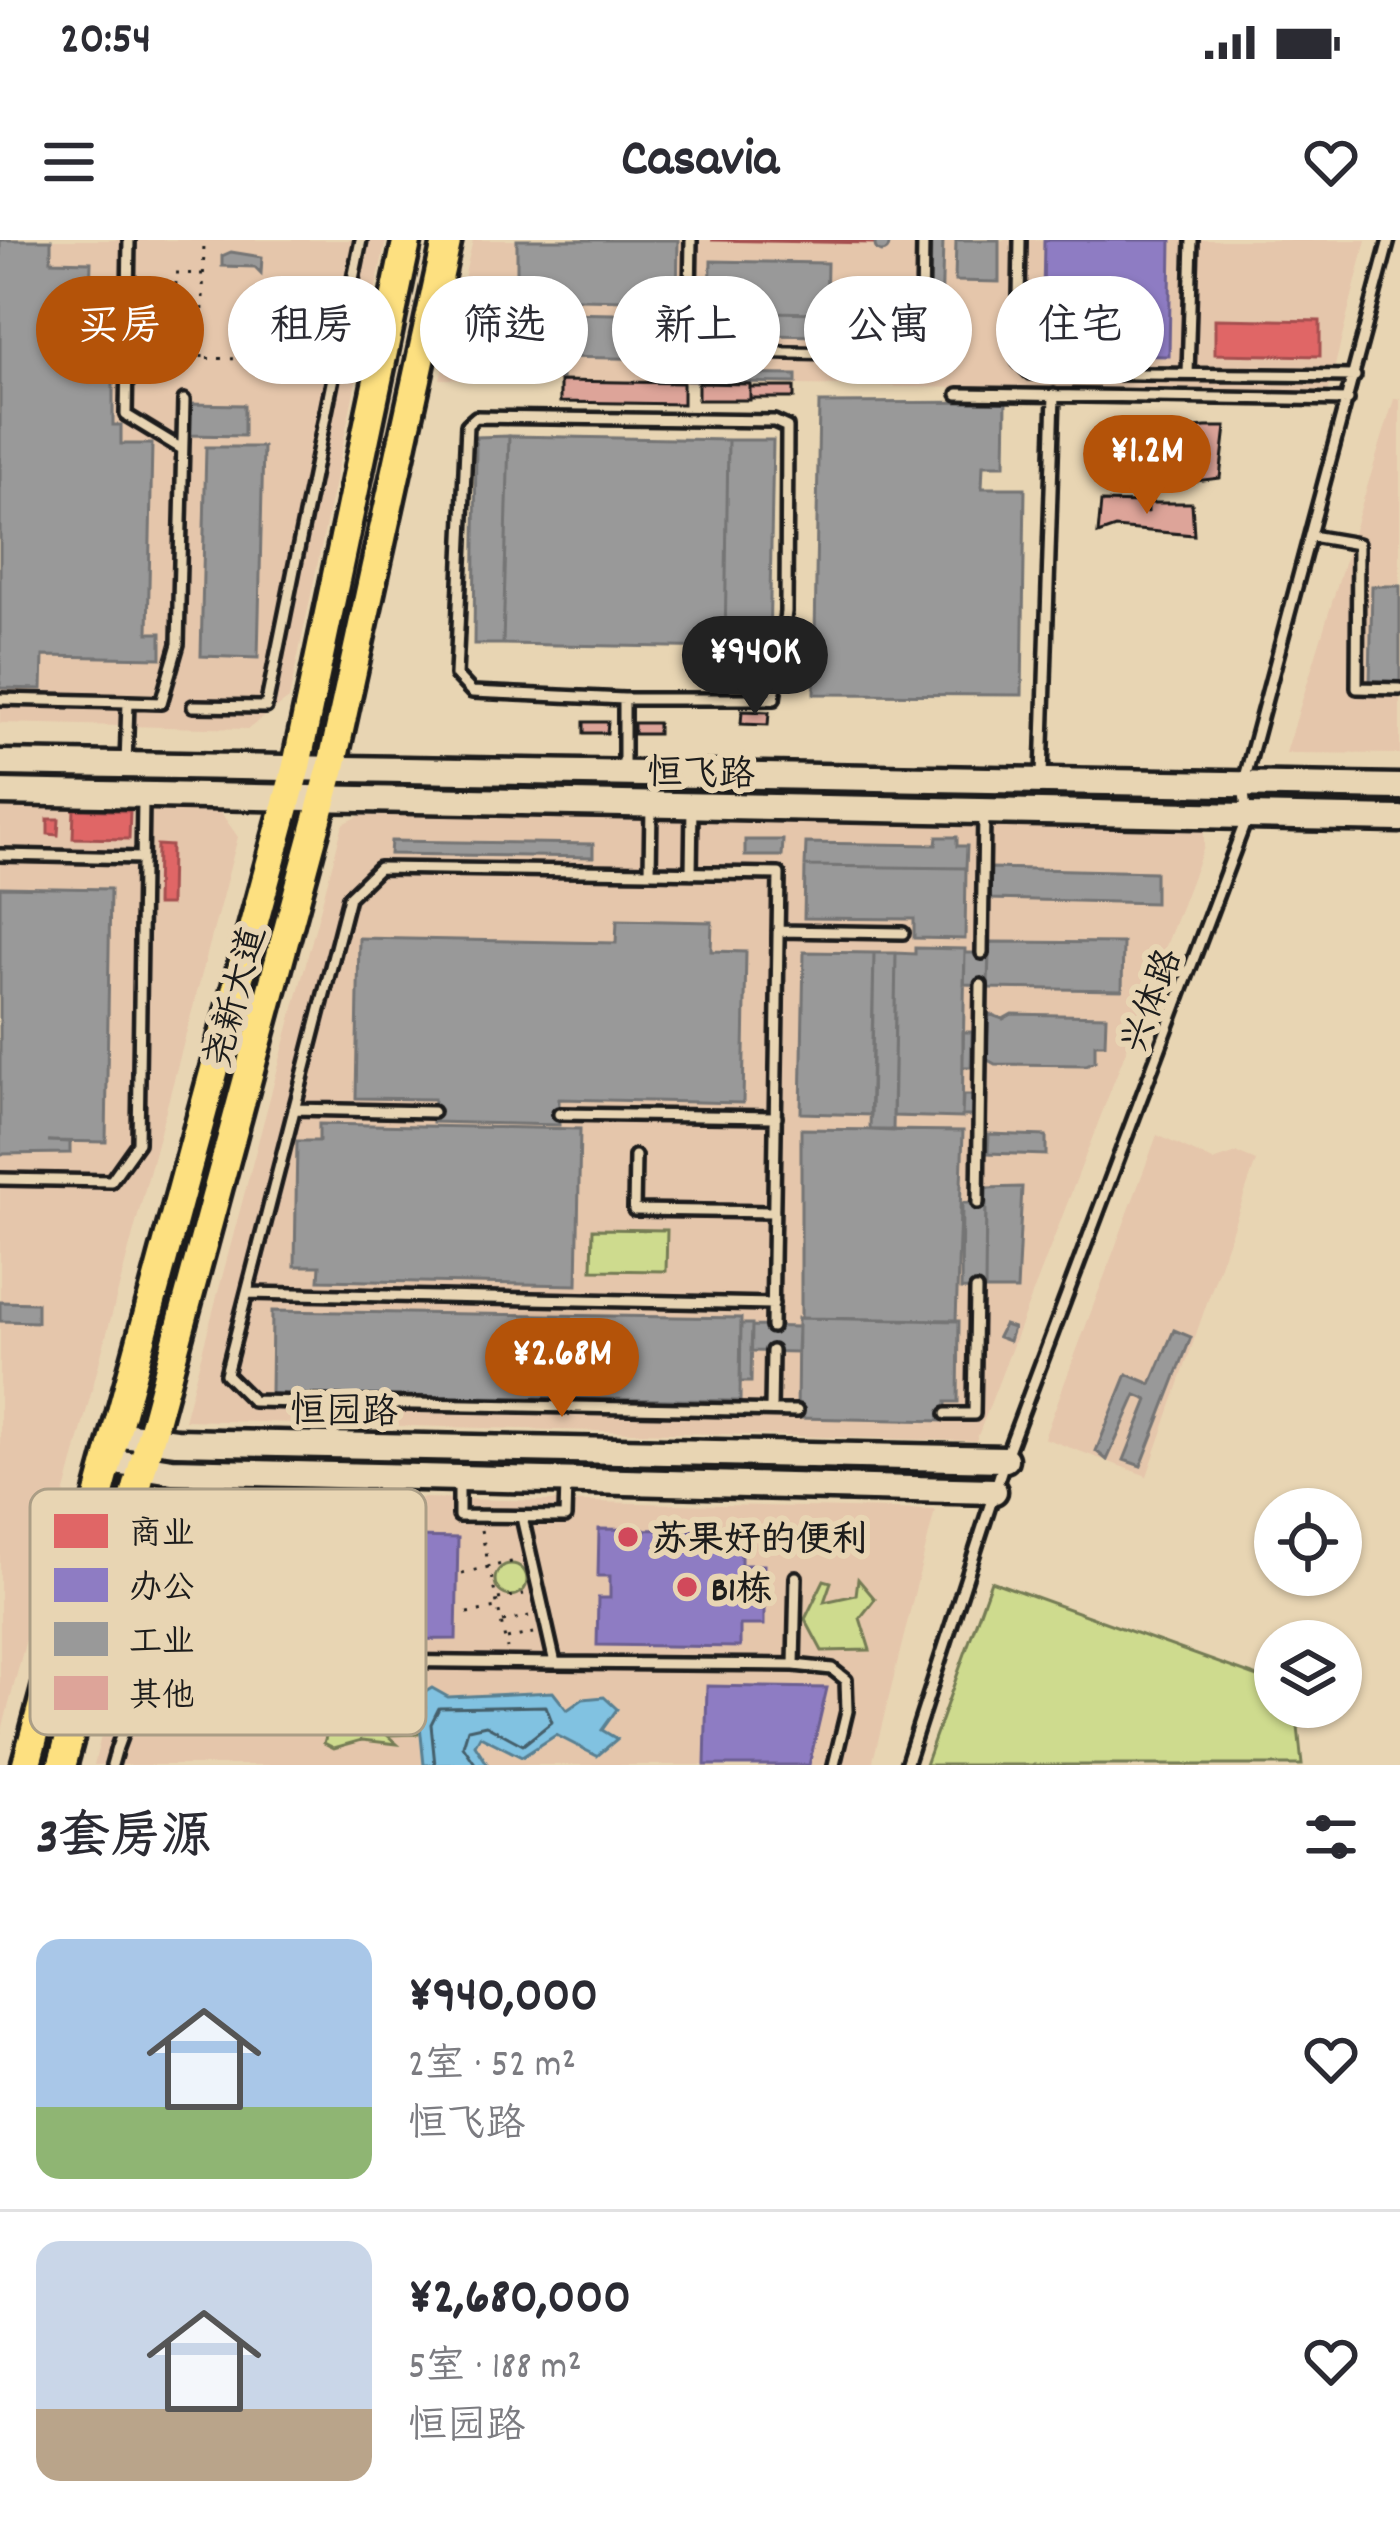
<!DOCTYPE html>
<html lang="zh">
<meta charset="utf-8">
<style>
:root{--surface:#fff;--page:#f7f7f7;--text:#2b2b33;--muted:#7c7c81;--line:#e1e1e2;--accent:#b45309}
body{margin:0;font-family:Dekko,"LXGW WenKai TC",sans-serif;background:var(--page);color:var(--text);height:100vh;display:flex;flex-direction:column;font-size:45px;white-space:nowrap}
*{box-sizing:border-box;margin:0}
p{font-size:39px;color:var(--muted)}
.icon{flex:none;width:66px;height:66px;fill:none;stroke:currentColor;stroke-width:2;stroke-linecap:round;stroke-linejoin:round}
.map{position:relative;height:1525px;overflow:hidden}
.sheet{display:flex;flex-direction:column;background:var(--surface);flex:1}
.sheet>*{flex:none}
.banner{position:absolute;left:36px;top:36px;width:1329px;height:108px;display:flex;gap:24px}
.buttons{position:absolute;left:1254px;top:1248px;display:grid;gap:24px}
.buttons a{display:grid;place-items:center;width:108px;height:108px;border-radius:50%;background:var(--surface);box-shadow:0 3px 9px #0004;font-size:60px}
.price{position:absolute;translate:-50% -102px;padding:0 27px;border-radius:42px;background:var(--accent);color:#fff;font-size:39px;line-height:78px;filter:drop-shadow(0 3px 6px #0008)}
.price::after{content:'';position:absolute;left:50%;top:72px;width:36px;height:27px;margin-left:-18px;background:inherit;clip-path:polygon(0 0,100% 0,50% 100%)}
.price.current{background:#222;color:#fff}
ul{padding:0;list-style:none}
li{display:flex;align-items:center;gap:36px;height:300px;padding:0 36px}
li+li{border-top:3px solid var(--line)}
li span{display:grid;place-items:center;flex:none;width:336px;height:240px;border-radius:24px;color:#555}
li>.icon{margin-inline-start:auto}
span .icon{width:144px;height:144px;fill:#fffc;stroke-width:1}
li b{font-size:51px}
h2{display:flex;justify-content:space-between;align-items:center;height:144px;padding:0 36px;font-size:51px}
.tag{padding:0 42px;border-radius:54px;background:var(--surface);box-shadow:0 3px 9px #0004;font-size:42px;line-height:108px}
.tag.current{background:var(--accent);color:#fff}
.status{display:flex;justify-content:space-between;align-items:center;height:84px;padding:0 60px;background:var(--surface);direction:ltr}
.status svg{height:33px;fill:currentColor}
header{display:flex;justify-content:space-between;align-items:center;height:156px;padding:0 36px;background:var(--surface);font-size:54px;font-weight:700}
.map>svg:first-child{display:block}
</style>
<div class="status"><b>20:54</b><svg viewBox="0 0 49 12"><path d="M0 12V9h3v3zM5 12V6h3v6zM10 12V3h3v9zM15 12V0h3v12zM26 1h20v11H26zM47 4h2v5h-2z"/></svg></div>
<header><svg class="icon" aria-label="menu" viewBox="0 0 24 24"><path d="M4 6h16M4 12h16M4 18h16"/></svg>Casavia<svg class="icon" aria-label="heart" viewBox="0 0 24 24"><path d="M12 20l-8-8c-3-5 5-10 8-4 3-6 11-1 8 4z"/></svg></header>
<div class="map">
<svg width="1400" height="1525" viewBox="0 0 1400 1525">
<rect width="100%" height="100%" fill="#e8d5b3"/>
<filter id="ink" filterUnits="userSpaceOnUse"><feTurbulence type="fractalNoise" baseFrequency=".00833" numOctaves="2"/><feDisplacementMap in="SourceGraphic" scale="24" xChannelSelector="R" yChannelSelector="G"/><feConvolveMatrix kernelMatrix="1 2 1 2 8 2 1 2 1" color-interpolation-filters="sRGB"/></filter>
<g filter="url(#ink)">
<path fill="#e5c6ab" d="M0,0H386L289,459L248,489L0,483Z
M473,0H1366L1328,154L440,139Z
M1394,159H1400V514L1286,513Z
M0,566L219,570L238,597L0,1498Z
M371,570L1190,583L1204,589V607L976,1201L184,1180L343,584Z
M1157,895L1213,921L1237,913L1256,921L1147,1236L1044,1198Z
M161,1252L935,1270L872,1525H94Z"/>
<path fill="#cedb8e" stroke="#757c55" stroke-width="3" d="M593,989L667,990L666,1031L592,1030Z
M495 1340a16 16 0 1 1 32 0a16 16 0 1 1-32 0Z
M858,1339L875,1359L860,1378L870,1410L822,1411L805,1379L824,1340L831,1342L824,1362L856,1355Z
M991,1341L1275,1443V1467H1296L1302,1525H925Z
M377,1449L398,1468L419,1475L418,1494L387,1495L397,1504L362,1500L334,1508L324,1503L332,1475L321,1457L327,1450Z"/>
<path fill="#81c2e1" stroke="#598092" stroke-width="3" d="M432,1448L448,1457L553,1452L567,1470L583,1459L604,1457L617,1469L602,1490L617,1499L597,1516L556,1495L522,1517L480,1496L475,1505L488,1525H424L419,1475L425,1468L422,1454Z"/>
<path fill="#e06666" stroke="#a55050" stroke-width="3" d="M711,0H873V3Z
M1215,79L1320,81V116L1215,114Z
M74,569L130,571L129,599L73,598Z
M48,579H59L58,595L48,594Z
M157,605L171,606L170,665H156Z"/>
<path fill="#8e7cc3" stroke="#6c5f91" stroke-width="3" d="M1044,0H1171L1169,116L1042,114Z
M207,1279L251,1280V1284L356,1282L352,1317H374V1296L458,1298L456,1399L374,1400L372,1379H350L355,1403L310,1398L206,1400L208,1353H218V1328H209Z
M599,1289L741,1291V1325H764V1385H740V1407L597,1405L598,1358H610V1336H598Z
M707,1446L827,1448L809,1525H705Z"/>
<path fill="#999" stroke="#747474" stroke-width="3" d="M875 5a7 7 0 1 1 14 0a7 7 0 1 1-14 0Z
M0,0H51V21L91,22L90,52H117L116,110L90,109L89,144L92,133H113V185H121V204H152L148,393H161V418L43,416L42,449L0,448Z
M517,0H678L677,61L531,58V45L517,44Z
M931,0H943L941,80H934L930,64Z
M956,0H999V42L955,41Z
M231,12L262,17L261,33L255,27L222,26V16Z
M711,21L827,23L826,73L710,71Z
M710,71L826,73L825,96L710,94Z
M510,72L665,75L664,119L508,116Z
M860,82L931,84L930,134L868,133V110H860Z
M508,131L562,132V138L508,137Z
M687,134L796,135V143L687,141Z
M1006,162L1005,225H983L982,248H1025L1022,455L814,454L819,163Z
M187,164L244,165V196L186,195Z
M509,196L728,200L725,408L503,404Z
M509,196L503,404H474L476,197Z
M728,200H773L769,409L725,408Z
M206,207H263L258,418L201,416Z
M1372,346H1400V445L1370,444Z
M937,597H957V606H967L966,628L805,626L806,603L936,605Z
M745,600H783L782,616H745Z
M391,601L593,604V617L390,614Z
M805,626L966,628L965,699L914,698V679L804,678Z
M990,628L1155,632V663L990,659Z
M0,647L110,649L106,902L48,901L70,902V913L0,914Z
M617,680L712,682L711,711L746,712L743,863L559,859V885L433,882L434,859L356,858L359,698L616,703Z
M989,702L1123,703L1122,750L988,748Z
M915,708L965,709L962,878L893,876L896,713L915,714Z
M804,712L874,713L871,875L801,873Z
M874,713H896L893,891L870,890Z
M965,713H989L988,745L964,744Z
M989,774L1003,779L1012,774L1106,776L1105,804H1095V821L1086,825L995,824L986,819Z
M963,792H972L971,827H963Z
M963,855H973L972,876H962Z
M319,884L580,889L577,1045L319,1040L320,1026H295L297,901H319Z
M801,889L963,891L956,1080L801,1078Z
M989,894L1046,896V915L988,913Z
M1022,947L1017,1050H985L986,948Z
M962,963H986L985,1050L961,1049Z
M0,1062L37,1063V1082L0,1081Z
M272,1071L741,1078L740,1161L271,1154Z
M798,1078L959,1081L958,1162H946V1181L797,1178Z
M741,1084H752L751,1142H740Z
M1004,1085L1013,1088L1009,1101L998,1097Z
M752,1086L798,1087L797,1112L751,1111Z
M1174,1090L1191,1097L1141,1226L1124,1220L1148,1160L1136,1155L1107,1220L1096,1211L1127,1134L1151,1144Z"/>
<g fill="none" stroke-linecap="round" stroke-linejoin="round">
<path stroke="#445e6b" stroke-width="3" d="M435,1525L431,1484L439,1468L546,1466L552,1482L523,1505L486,1485L468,1489L463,1506L476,1525"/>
</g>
<path fill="#dda499" stroke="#1c1c1c" stroke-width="3" d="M560,141L683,143V164L560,162Z
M698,143L750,144V160H698Z
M750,147H794V158H750Z
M1206,187H1226L1220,238L1187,242V224H1169V190Z
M1101,262L1144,263L1148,273V263H1192L1194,295L1115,288L1098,294Z
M742,471L769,472L768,485L741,484Z
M584,482H608L607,493H584Z
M634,483H658V494H634Z"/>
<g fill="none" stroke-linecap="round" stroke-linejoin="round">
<g stroke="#1c1c1c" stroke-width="18">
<path id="lane" d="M129,0L126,175L182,209
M691,0L689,111L845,114L846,70L922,72L923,0
M1020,0L1018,121L1030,133L1355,136
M1188,134L1192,0
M958,154L1348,160
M1311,296L1358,304L1357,448L1400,449
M0,459L128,462
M193,466L266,467L361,0
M126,525L128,462L161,463L178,404L184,160
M624,530V459L472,452L456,435L467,185L476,177L774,181L787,187L786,372L774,459H624
M1042,536L1054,155
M651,566L650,632L379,628L349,657L226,1134L253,1161L797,1171
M0,615L142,618
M650,632L779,634L772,1087
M691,633L692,566
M778,691L903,693
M982,713L984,574
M294,869L433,872
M559,874L776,877
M635,916L634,970L774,972
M0,939L111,941L138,903L143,560
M978,963L981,745
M247,1053L773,1064
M771,1170L772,1111
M946,1174H974L976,1050
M459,1242V1276L565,1277L566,1242
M186,1386V1406L203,1419L555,1423L522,1277
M555,1423L794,1425L796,1337
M794,1425L832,1429L846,1440L847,1471L834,1525
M112,1525C123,1480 149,1435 186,1406
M906,1525L1005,1219L1247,577L1243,545L1389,0"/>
</g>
<g stroke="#1c1c1c" stroke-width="33">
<path id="secondary" d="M0,523L1400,547
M0,552L1400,579
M115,1194L176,1202L1005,1219
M109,1221L172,1231L994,1251"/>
</g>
<g stroke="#1c1c1c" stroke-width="36">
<path id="primary" d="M26,1525L296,528L407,0
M62,1525L331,529L447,0"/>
</g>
<path stroke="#1c1c1c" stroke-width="3" stroke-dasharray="3 9" stroke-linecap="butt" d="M203,34L176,33L175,118L262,119
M202,118L204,0
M481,1290L507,1409
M462,1333L520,1320
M498,1359L524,1354
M467,1373L497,1368
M503,1382L529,1376
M507,1399L533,1393"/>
<use href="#lane" stroke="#e8d5b3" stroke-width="9"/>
<use href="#secondary" stroke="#e8d5b3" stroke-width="24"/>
<use href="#primary" stroke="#fde080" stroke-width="27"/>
</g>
</g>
<g fill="#d1495b" stroke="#e8d5b3" stroke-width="4.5">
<circle cx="628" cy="1297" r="12"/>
<circle cx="687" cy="1347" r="12"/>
</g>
<g text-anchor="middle" stroke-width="12" stroke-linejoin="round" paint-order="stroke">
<g font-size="36" fill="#1c1c1c" stroke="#e8d5b3">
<text transform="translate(701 531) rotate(1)" y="13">恒飞路</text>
<text transform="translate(233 756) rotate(-75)" y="13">尧新大道</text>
<text transform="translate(1149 760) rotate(-69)" y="13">兴体路</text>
<text transform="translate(344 1169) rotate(1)" y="13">恒园路</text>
</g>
<g font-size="36" font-weight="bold" fill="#1c1c1c" stroke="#e8d5b3" text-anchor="start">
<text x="652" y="1310">苏果好的便利</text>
<text x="711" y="1360">B1栋</text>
</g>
</g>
<rect x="30" y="1249" width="396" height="246" rx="18" fill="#e8d5b3" stroke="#ab9e86" stroke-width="3"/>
<rect x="54" y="1274" width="54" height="34" fill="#e06666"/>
<rect x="54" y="1328" width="54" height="34" fill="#8e7cc3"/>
<rect x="54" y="1382" width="54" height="34" fill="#999"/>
<rect x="54" y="1436" width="54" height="34" fill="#dda499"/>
<g font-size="33" fill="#1c1c1c">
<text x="129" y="1303">商业</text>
<text x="129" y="1357">办公</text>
<text x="129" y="1411">工业</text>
<text x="129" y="1465">其他</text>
</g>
</svg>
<div class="buttons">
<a><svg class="icon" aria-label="locate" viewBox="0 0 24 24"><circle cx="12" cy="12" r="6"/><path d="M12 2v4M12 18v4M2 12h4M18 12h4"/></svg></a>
<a><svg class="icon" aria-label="layers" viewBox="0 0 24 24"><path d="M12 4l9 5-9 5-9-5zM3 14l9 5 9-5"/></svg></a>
</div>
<b class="price" style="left:1147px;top:277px">¥1.2M</b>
<b class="price current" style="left:755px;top:478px">¥940K</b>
<b class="price" style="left:562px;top:1180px">¥2.68M</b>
<div class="banner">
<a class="tag current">买房</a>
<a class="tag">租房</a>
<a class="tag">筛选</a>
<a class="tag">新上</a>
<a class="tag">公寓</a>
<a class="tag">住宅</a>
</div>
</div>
<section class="sheet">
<h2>3套房源<svg class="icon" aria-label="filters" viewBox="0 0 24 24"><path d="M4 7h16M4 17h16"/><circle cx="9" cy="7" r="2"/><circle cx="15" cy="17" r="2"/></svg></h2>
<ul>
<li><span style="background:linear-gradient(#a9c7e8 70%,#8fb573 0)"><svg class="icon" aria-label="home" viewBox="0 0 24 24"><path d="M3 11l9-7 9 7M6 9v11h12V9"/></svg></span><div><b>¥940,000</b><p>2室 · 52 m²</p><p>恒飞路</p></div><svg class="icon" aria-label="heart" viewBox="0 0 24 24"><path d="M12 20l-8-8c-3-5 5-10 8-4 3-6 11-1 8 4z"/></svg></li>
<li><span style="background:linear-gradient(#c9d6e8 70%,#b9a48a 0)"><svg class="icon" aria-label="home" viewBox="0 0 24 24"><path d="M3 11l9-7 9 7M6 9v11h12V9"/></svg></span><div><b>¥2,680,000</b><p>5室 · 188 m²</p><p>恒园路</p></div><svg class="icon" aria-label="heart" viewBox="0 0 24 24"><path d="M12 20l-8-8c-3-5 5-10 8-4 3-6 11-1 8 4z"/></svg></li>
</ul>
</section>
